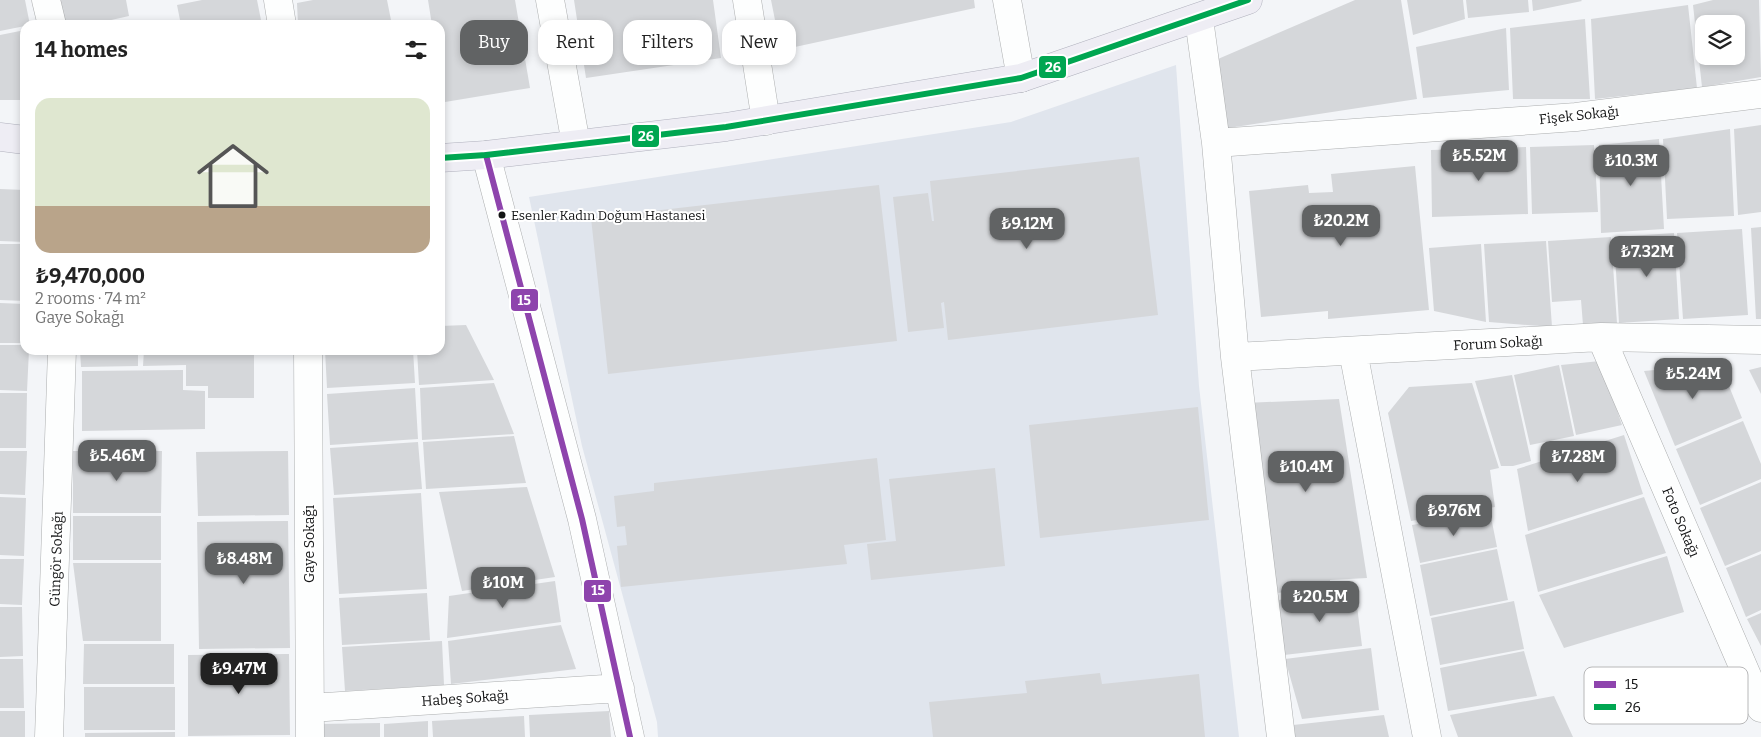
<!DOCTYPE html>
<meta charset="utf-8">
<style>
:root{--surface:#fff;--page:#f6f6f6;--text:#222;--muted:#767676;--line:#e0e0e0;--accent:#616364}
body{margin:0;font-family:Bitter,serif;background:var(--page);color:var(--text);height:100vh;display:flex;flex-direction:column;font-size:19px;white-space:nowrap}
*{box-sizing:border-box;margin:0}
p{font-size:16px;color:var(--muted)}
.icon{flex:none;width:28px;height:28px;fill:none;stroke:currentColor;stroke-width:2;stroke-linecap:round;stroke-linejoin:round}
.map{position:relative;flex:1;overflow:hidden}
.drawer{position:absolute;left:20px;top:20px;width:425px;height:335px;display:flex;flex-direction:column;background:var(--surface);border-radius:15px;box-shadow:0 2px 8px #0003}
.drawer>*{flex:none}
.hud{position:absolute;left:460px;top:20px;width:475px;height:45px;display:flex;gap:10px}
.tools{position:absolute;left:1695px;top:15px;display:grid;gap:10px}
.tools a{display:grid;place-items:center;width:50px;height:50px;border-radius:10px;background:var(--surface);box-shadow:0 2px 8px #0003;font-size:25px}
.price{position:absolute;translate:-50% -42px;padding:0 11px;border-radius:10px;background:var(--accent);color:#fff;font-size:16px;line-height:32px;filter:drop-shadow(0 1px 2px #0008)}
.price::after{content:'';position:absolute;left:50%;top:30px;width:15px;height:11px;margin-left:-8px;background:inherit;clip-path:polygon(0 0,100% 0,50% 100%)}
.price.current{background:#222;color:#fff}
ul{padding:0;list-style:none}
li{display:grid;align-content:center;gap:10px;height:265px;padding:0 15px}
li+li{border-top:1px solid var(--line)}
li span{display:grid;place-items:center;height:155px;border-radius:15px;color:#555}
li>.icon{margin-inline-start:auto}
span .icon{width:90px;height:90px;fill:#fffc;stroke-width:1}
li b{font-size:21px}
h2{display:flex;justify-content:space-between;align-items:center;height:60px;padding:0 15px;font-size:21px}
.pill{padding:0 18px;border-radius:15px;background:var(--surface);box-shadow:0 2px 8px #0003;font-size:18px;line-height:45px}
.pill.current{background:var(--accent);color:#fff}
.map>svg:first-child{display:block}
</style>
<div class="map">
<svg width="1761" height="737" viewBox="0 0 1761 737">
<rect width="100%" height="100%" fill="#f3f5f8"/>
<path fill="#e0e5ed" d="M1176,65L1199,386L1239,737H658L657,722L582,446L529,197L1011,122Z"/>
<path fill="#d5d7da" fill-rule="evenodd" d="M0,0H25L30,25L0,31Z
M57,0H126L129,16L89,25H63Z
M202,0H257L262,25H181L177,5Z
M313,0H387L392,25H298L297,3Z
M428,0H515L530,88L445,102L440,70V25H432Z
M574,0H713L721,58L586,78Z
M771,0H974L975,8L781,50Z
M1355,0H1401L1417,99L1222,129L1211,62Z
M1407,0H1463L1465,19L1413,35Z
M1466,0H1528L1529,12L1468,18Z
M1532,0H1581L1582,1L1533,11Z
M1713,0H1759L1761,77L1702,87L1693,5ZM1704,24H1736V56H1704Z
M1688,5L1697,88L1595,99L1591,19Z
M1585,19L1590,99H1513L1510,28Z
M130,20L131,25H110V24Z
M1506,28L1509,90L1423,98L1416,47Z
M25,30V100H0V35Z
M1761,125V212L1738,215L1734,129Z
M1730,129L1734,216L1667,219L1663,139Z
M1659,139L1664,229L1601,233L1599,145Z
M1594,145L1598,212L1532,214L1530,147Z
M1526,147L1528,214L1432,217L1431,150Z
M1139,157L1158,315L948,340L944,302L941,303L944,328L908,332L893,197L928,193L932,221H934L930,181Z
M1415,166L1429,310L1328,319V311L1261,317L1249,191L1308,185L1309,193L1333,192L1331,174Z
M879,185L897,341L608,374L591,218Z
M0,189L25,190V242L0,241Z
M1761,227V319H1756L1751,228Z
M1742,229L1748,315L1683,319L1677,233Z
M1674,233L1679,319L1619,323L1614,237Z
M1611,237L1617,323L1583,325L1581,300L1552,302L1548,241Z
M1546,241L1552,327L1489,322L1484,244Z
M0,244H25V301L0,300Z
M1481,244L1486,322L1434,311L1429,248Z
M0,303L25,304V343H0Z
M466,325L494,380L419,385L417,350H440V326Z
M0,345H25V350H29L27,391L0,390Z
M80,350H138V366L81,367Z
M144,350H254V398H208V386H186V365L143,366Z
M325,350H413L415,383L327,388Z
M1600,361L1622,425L1576,435L1561,365Z
M1720,364L1742,418L1675,446L1644,371Z
M1559,365L1574,436L1530,445L1514,375Z
M1761,367V394L1749,370Z
M183,370V390L205,391V429L82,431V371Z
M1512,375L1531,461L1513,466H1501L1475,381Z
M494,383L514,434L422,440L420,388Z
M1472,383L1499,468L1490,470L1495,507L1411,521L1388,413L1409,387Z
M415,388L418,439L330,445L327,394Z
M0,393H27L26,448H0Z
M1339,399L1367,578L1330,580V587L1277,593L1245,403Z
M1198,407L1209,520L1040,538L1029,425Z
M1743,421L1761,464V479L1700,505L1676,449Z
M1624,435L1643,494L1528,531L1517,469Z
M514,436L526,483L426,489L423,442Z
M418,442L422,489L334,495L330,448Z
M0,451H27L25,495L0,494Z
M73,451H162L161,513H73Z
M288,451L289,515L198,516L196,452Z
M877,458L886,540L844,545L847,564L621,587L617,546L627,545L625,526L617,527L614,496L654,491V483Z
M995,468L1005,566L871,580L867,544L896,541L889,479Z
M1761,482V551L1725,566L1700,508Z
M527,487L555,577L462,591L439,492Z
M421,493L427,589L339,594L333,498Z
M0,497L26,498L24,556L0,555Z
M1644,497L1666,553L1538,592L1525,535Z
M1490,512L1497,547L1420,563L1412,525Z
M73,516H161V560H73Z
M288,521L290,648L199,649L197,522Z
M1497,549L1508,600L1430,616L1420,565Z
M1761,554V610L1746,617L1726,568Z
M1667,556L1684,612L1564,648L1539,595Z
M0,559H24L22,605L0,604Z
M73,563H161V641H83Z
M555,581L561,622L447,638L449,596Z
M1355,590L1362,646L1284,655L1278,600Z
M427,593L430,640L342,645L339,598Z
M1514,601L1524,649L1440,665L1431,618Z
M0,607H22L23,656L0,657Z
M1761,613V646L1747,619Z
M561,625L576,669L451,684L448,641Z
M442,641L444,685L345,691L342,647Z
M84,644H174V684H83Z
M1371,648L1379,710L1302,719L1285,659Z
M1524,651L1537,696L1448,711L1440,668Z
M289,654L290,735L188,736V655Z
M0,659H23L24,708H0Z
M1100,673L1102,684L1199,674L1205,737H933L929,702L1027,693L1025,681Z
M84,687H175V730H84Z
M1554,696L1573,737H1458L1450,715Z
M0,711H25V737H0Z
M609,711L611,737H530L529,715Z
M1384,715L1389,737H1285L1284,726Z
M524,716L525,737H433L432,721Z
M428,721V737H384V724Z
M380,723V737H319V724Z
M175,732V737H85V733Z"/>
<g fill="none" stroke-linecap="round" stroke-linejoin="round">
<g stroke="#acaeaf" stroke-width="29">
<path id="minor" d="M46,0L52,25
M278,0L282,25
M550,0L576,144
M747,0L766,121
M1007,0L1021,78
M1199,19L1216,143L1235,357L1281,737
M1216,143L1576,117L1761,94
M486,155L582,519L630,737
M1601,337L1761,708
M308,350L310,737
M1353,351L1427,737
M1235,357L1601,337L1761,340
M310,708L620,688
M49,737L62,350"/>
</g>
<g stroke="#b0b1bd" stroke-width="29">
<path id="major" d="M0,137L25,140
M440,158L486,155L726,127L1021,78L1248,0"/>
</g>
<use href="#minor" stroke="#fdfefe" stroke-width="28"/>
<use href="#major" stroke="#eeedf4" stroke-width="28"/>
<g stroke="#fff" stroke-width="10">
<path id="bus-1" d="M486,155L582,519L630,737"/>
</g>
<g stroke="#fff" stroke-width="10">
<path id="bus-2" d="M440,158L486,155L726,127L1021,78L1248,0"/>
</g>
<use href="#bus-1" stroke="#8e44ad" stroke-width="6"/>
<use href="#bus-2" stroke="#00a651" stroke-width="6"/>
</g>
<circle fill="#131415" stroke="#fff" stroke-width="2" cx="502" cy="215" r="4.5"/>
<g text-anchor="middle" stroke-width="4" stroke-linejoin="round" paint-order="stroke">
<g font-size="13" fill="#131415" stroke="#fff" text-anchor="start">
<text x="511" y="220">Esenler Kadın Doğum Hastanesi</text>
</g>
<g font-size="14" fill="#131415" stroke="#fff">
<text transform="translate(1579 115) rotate(-6)" y="5">Fişek Sokağı</text>
<text transform="translate(1498 343) rotate(-3)" y="5">Forum Sokağı</text>
<text transform="translate(1681 522) rotate(67)" y="5">Foto Sokağı</text>
<text transform="translate(309 544) rotate(-90)" y="5">Gaye Sokağı</text>
<text transform="translate(56 559) rotate(-88)" y="5">Güngör Sokağı</text>
<text transform="translate(465 698) rotate(-4)" y="5">Habeş Sokağı</text>
</g>
</g>
<rect x="1584" y="667" width="164" height="57" rx="8" fill="#fff" stroke="#b8b8b9" stroke-width="1"/>
<rect x="1594" y="681" width="22" height="7" fill="#8e44ad"/>
<rect x="1594" y="704" width="22" height="6" fill="#00a651"/>
<g font-size="14" fill="#131415">
<text x="1625" y="689">15</text>
<text x="1625" y="712">26</text>
</g>
<g stroke="#fff" stroke-width="2">
<rect x="1038" y="55" width="29" height="24" rx="5" fill="#00a651"/>
<rect x="631" y="124" width="29" height="24" rx="5" fill="#00a651"/>
<rect x="510" y="288" width="29" height="24" rx="5" fill="#8e44ad"/>
<rect x="583" y="579" width="29" height="24" rx="5" fill="#8e44ad"/>
</g>
<g font-size="14" text-anchor="middle" font-weight="bold" fill="#fff">
<text x="1053" y="72">26</text>
<text x="646" y="141">26</text>
<text x="524" y="305">15</text>
<text x="598" y="595">15</text>
</g>
</svg>
<div class="tools">
<a><svg class="icon" aria-label="layers" viewBox="0 0 24 24"><path d="M12 4l9 5-9 5-9-5zM3 14l9 5 9-5"/></svg></a>
</div>
<b class="price" style="left:1479px;top:182px">₺5.52M</b>
<b class="price" style="left:1631px;top:187px">₺10.3M</b>
<b class="price" style="left:1341px;top:247px">₺20.2M</b>
<b class="price" style="left:1027px;top:250px">₺9.12M</b>
<b class="price" style="left:1647px;top:278px">₺7.32M</b>
<b class="price" style="left:1693px;top:400px">₺5.24M</b>
<b class="price" style="left:117px;top:482px">₺5.46M</b>
<b class="price" style="left:1578px;top:483px">₺7.28M</b>
<b class="price" style="left:1306px;top:493px">₺10.4M</b>
<b class="price" style="left:1454px;top:537px">₺9.76M</b>
<b class="price" style="left:244px;top:585px">₺8.48M</b>
<b class="price" style="left:503px;top:609px">₺10M</b>
<b class="price" style="left:1320px;top:623px">₺20.5M</b>
<b class="price current" style="left:239px;top:695px">₺9.47M</b>
<div class="hud">
<a class="pill current">Buy</a>
<a class="pill">Rent</a>
<a class="pill">Filters</a>
<a class="pill">New</a>
</div>
<section class="drawer">
<h2>14 homes<svg class="icon" aria-label="filters" viewBox="0 0 24 24"><path d="M4 7h16M4 17h16"/><circle cx="9" cy="7" r="2"/><circle cx="15" cy="17" r="2"/></svg></h2>
<ul>
<li><span style="background:linear-gradient(#dfe7d0 70%,#b9a48a 0)"><svg class="icon" aria-label="home" viewBox="0 0 24 24"><path d="M3 11l9-7 9 7M6 9v11h12V9"/></svg></span><div><b>₺9,470,000</b><p>2 rooms · 74 m²</p><p>Gaye Sokağı</p></div></li>
</ul>
</section>
</div>
